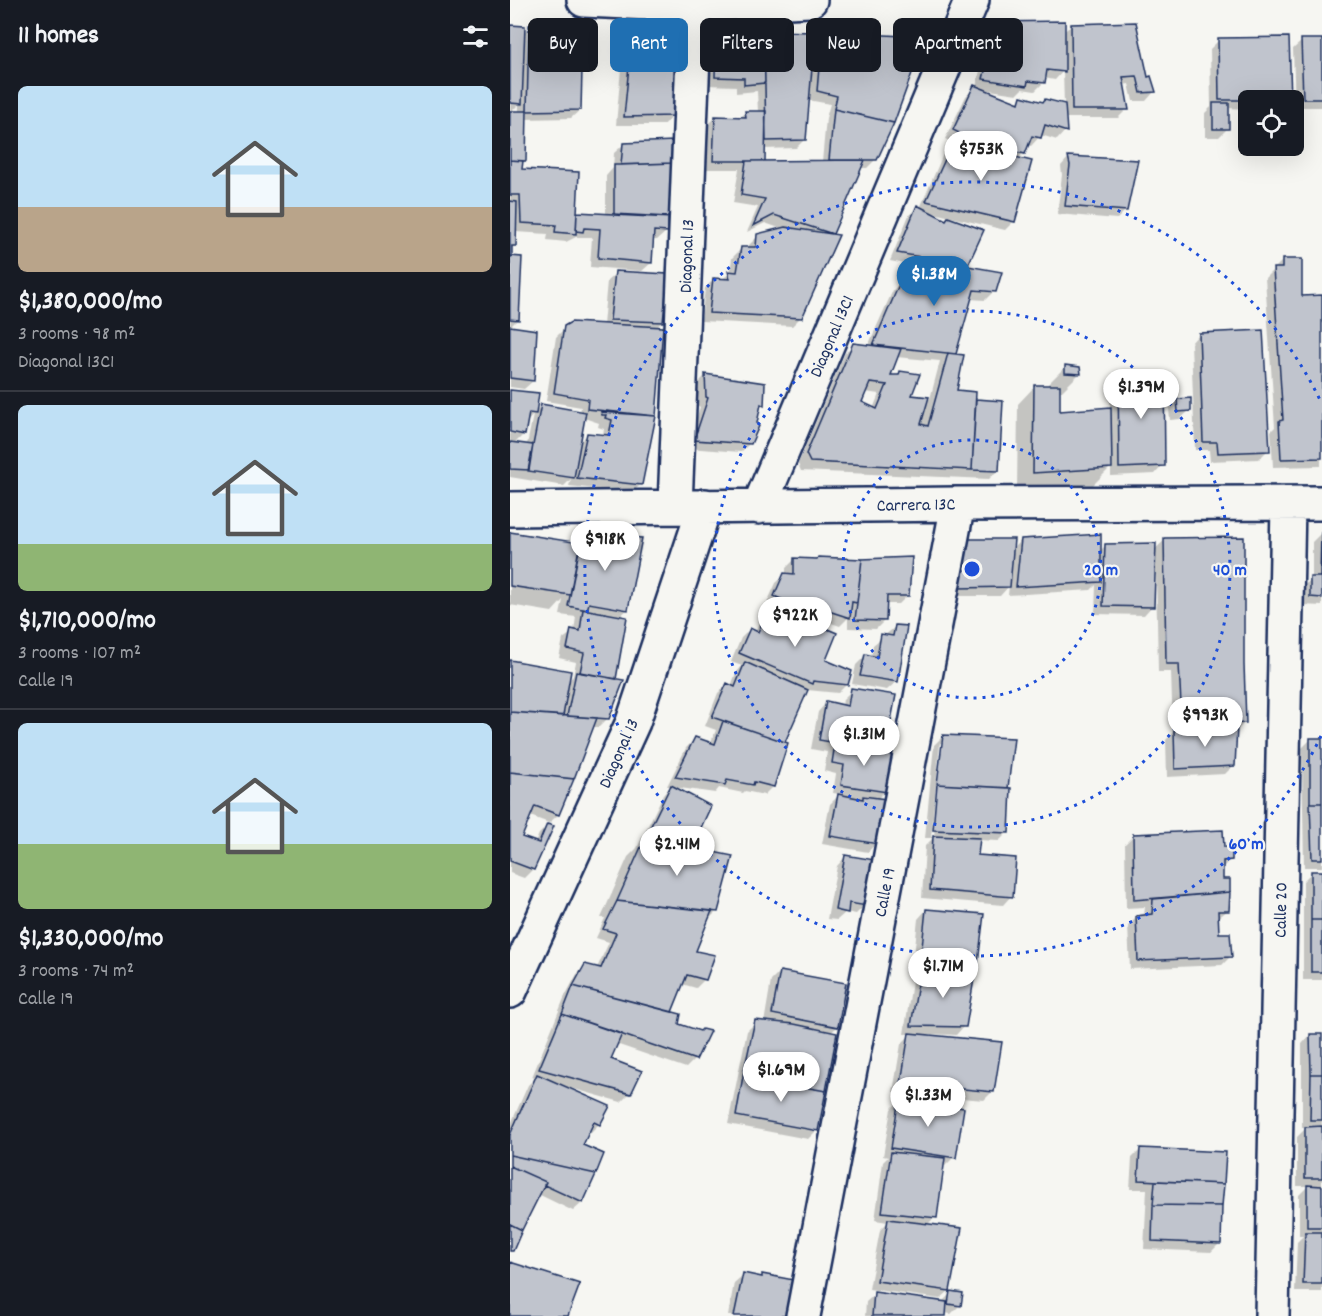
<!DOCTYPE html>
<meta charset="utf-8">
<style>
:root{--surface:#171b24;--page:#242831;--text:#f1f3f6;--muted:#9ea1a6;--line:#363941;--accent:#1f6fb2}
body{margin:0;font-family:Dekko,sans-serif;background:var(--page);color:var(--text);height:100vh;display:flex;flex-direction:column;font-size:22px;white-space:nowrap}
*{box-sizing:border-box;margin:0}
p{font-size:20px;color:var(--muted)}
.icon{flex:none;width:33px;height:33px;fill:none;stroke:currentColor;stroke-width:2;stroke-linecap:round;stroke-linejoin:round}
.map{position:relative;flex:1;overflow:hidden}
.sheet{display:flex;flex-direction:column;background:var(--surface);width:510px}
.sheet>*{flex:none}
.guide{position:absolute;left:18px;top:18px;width:570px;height:54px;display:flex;gap:12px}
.tools{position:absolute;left:728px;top:90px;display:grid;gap:12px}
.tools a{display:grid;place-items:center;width:66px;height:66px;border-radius:9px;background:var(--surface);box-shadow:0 6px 24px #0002;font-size:30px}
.price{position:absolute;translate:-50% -51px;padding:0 14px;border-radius:21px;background:#fff;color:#222;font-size:20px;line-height:39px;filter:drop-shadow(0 2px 3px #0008)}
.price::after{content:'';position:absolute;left:50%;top:36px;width:18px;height:14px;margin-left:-9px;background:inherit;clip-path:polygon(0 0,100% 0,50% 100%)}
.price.selected{background:var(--accent);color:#fff}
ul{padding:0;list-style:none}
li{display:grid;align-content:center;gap:12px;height:318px;padding:0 18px}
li+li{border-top:2px solid var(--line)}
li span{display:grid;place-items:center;height:186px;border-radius:9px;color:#555}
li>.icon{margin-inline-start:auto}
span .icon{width:108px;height:108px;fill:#fffc;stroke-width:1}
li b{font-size:26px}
h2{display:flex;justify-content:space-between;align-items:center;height:72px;padding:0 18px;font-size:26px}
.pill{padding:0 21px;border-radius:9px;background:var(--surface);box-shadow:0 6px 24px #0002;font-size:21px;line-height:54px}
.pill.selected{background:var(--accent);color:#fff}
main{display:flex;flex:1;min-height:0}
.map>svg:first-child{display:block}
</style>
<main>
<section class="sheet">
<h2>11 homes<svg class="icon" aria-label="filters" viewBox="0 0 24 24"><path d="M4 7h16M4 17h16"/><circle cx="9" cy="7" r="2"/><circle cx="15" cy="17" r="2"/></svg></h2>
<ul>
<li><span style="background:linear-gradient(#bfe0f5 65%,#b9a48a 0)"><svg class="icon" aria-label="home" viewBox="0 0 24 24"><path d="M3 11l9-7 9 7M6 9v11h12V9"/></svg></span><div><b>$1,380,000/mo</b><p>3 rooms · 98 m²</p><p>Diagonal 13C1</p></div></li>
<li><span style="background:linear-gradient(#bfe0f5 75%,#8fb573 0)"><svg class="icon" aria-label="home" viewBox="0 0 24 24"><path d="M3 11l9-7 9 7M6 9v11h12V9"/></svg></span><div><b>$1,710,000/mo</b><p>3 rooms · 107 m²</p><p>Calle 19</p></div></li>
<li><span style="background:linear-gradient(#bfe0f5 65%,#8fb573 0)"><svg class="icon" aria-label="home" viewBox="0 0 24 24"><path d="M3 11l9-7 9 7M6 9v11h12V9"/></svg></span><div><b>$1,330,000/mo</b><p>3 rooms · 74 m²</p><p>Calle 19</p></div></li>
</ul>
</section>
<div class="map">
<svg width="812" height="1316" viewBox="0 0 812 1316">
<rect width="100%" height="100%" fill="#f6f6f2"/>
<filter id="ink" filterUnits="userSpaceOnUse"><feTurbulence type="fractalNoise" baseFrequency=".0167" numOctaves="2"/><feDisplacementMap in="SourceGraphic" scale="12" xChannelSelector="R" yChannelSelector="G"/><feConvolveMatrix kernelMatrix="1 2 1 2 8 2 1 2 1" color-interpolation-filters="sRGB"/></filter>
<g filter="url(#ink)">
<path fill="#0003" fill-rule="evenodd" d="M488,24L553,33L561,25L637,78L644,92L636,101H623L619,84L613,85L617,109L608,118H554L555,131L547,140L531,135L521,146L517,145L513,153L508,159L504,221L495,230L420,212L436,221L472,231L455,266L484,291L475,300L460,299L444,355L445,391L464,401L492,402L488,470L479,479L291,471L288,464L335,353L344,345L358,346L383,290L392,281L399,282L405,266L380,261L399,215L408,207L410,208L434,152L444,143L435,139L456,96L466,87L479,33ZM553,71L554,105L533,104L512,98L506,103L473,89L507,94L512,89L525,91L534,82V78L545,80ZM386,357L430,361L420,399L399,396L391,372L386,377L379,376ZM355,392L369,394L363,409L350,403Z
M0,26L14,32L20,27L70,110L61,118L15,119L14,160L11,163V171L66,214L96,216V176L103,168L104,153L113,145L160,217L157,221L156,232L147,240H142L141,263L132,271L80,267L82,237H66L56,242L37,240L38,234L5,232L4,246L1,249L7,320L0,327ZM9,104V113L1,112Z
M207,34L303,43L312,34L366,159L357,168H350L321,235L291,317L282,326L191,321L195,288L204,279L211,280L220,273L222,258L231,249H238L239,245L248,236L272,229L255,223L237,232L248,207L223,203L229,169H195L197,126L205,118H230L236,112H248L247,91L226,93V86L197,85L198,42ZM298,100L320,104L316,118L312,162H253L254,149L286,148L295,139Z
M122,36L162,116L154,125H106L113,45Z
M777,39L779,100H738V109L717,108V129L709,137H695V113L701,107L700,49L709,40Z
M812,40V107H785L783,49L792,41Z
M559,157L616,210L607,219L547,214L552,175L551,166Z
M772,261L791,298L812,297L811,466L763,467L761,431L765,427L755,278Z
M106,273L152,322L146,328H151L145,416L131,484L122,493L59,486L61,479L54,486L0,477V391L25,412L32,405L70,413L71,407L36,401L46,337L55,328L93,325L97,281ZM23,415L17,445L4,444L14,434L16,423ZM74,418L89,423L88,427L94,429L93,436L78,434L69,443Z
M0,328L23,381L14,389L0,387Z
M689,334L758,450L749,459L700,461L699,450H685L681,343Z
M555,367L569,374L552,391H548V412L600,409V384L608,375L653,465L645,474L601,476V467L583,485L507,490L508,404L525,386H538V384Z
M195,376L254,384L253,405L249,409L240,443L231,452L177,448L190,407L187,405V384Z
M668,401L679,411L670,419L660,420L659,409Z
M811,533L812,606L792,605V587L802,579V542Z
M0,534L66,543L72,537L117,610L109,617L98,718L89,727H82L48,815L39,823L20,816L10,838L25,843L29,834L38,825L23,869L14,878L0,873V662L58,682L63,676L66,662L49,658L53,639L64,631L66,617L50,615L53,600L42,612L0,605Z
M511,540L589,552L596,545L644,550L655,540L734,723L726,731L724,765L715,774L657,777L656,740L663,732L661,672H648L646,571H643L642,606L634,615L585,614L586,585L581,590L498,595L499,586L490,596H441L446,549L501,550Z
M285,559L398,595L389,604H375V620L366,629L338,628V618L330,626L289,612L284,617L314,660L337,684L328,693L297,690L273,743L263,786L254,795L235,791L233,793L209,788L205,793L163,787L199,806L180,848L207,911L196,922L184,952L195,979L186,988L172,984L160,1013L185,1059L176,1068L106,1044L99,1059L120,1093L111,1102L57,1087V1089L98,1107L89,1124L80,1133L78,1132L71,1145L92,1155L72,1203L63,1211L28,1194L0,1252V1126L18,1085L25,1078L22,1077L55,996L67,974L76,965L87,968L99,942L86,938L95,918H91L118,857L127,848L153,795L161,786H157L176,748L185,739L200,744L206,730L195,726L208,693L217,685L221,686L226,673L232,666L221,662L231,638L240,629L245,632L252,615L260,607L256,605L266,583L276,574V568Z
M385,627L386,682L377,690L342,684L346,665L355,656L361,657L363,645Z
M342,690L378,727L386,729L375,791L367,799L366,843L358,852L312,844L320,804L330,794L323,793L326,774L314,771L317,752L301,749L308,712L316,703L332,706L333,699Z
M433,736L496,790L497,833L489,841L468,840L467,856L501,896L493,905L412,898L415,846L423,838H415L424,745ZM430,743H433L424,837H421Z
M801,739H812V867H794L792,748Z
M624,835L712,849L721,859L712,868V881H718V910L707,919L708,935L721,956L712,965L620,969L618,926L627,917L634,916L635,907L616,908L615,844Z
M335,857L355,905L346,914L336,912L327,920L317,919L327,866Z
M802,872H812V980H793V881Z
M416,910L467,962L458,971L403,965L408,919Z
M270,972L327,1027L320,1033L307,1130L298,1139L218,1124L237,1031L246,1022L254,1023L261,981Z
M410,973L454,1026L446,1035L419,1034V1037L483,1091L474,1100L383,1092L391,1044L401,1034H394L402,982Z
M800,1035H812V1292H785L787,1242L794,1235H789V1195L798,1186H787V1137L796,1128H792V1044Z
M390,1100L444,1157L435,1166L432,1165L425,1217L417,1225L439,1291L430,1299L359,1289L370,1230L378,1222L365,1220L373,1162L378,1157L373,1156L381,1109Z
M630,1150L714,1153L710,1243L701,1252L634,1249L637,1189H620L622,1158Z
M233,1275L251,1278L253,1276L281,1316H218L224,1283Z
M441,1293L450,1305L441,1314L434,1313V1316H355L356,1302L365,1294L432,1302Z"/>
<path fill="#c0c4cd" stroke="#1b2f5e" stroke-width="1.5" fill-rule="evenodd" d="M555,21V72L537,70L535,83L518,81L517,86L473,79L487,22Z
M626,22L638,77L641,76L646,92L631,93L627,76L613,77L619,110H562L561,24Z
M0,25L15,26L12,104L0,103Z
M19,25L73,28L71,110L17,111Z
M254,31L255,83L234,85V78L205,77L206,32Z
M254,31L305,32L296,140L256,141Z
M312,32L415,37L384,123L324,109L327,96L307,91Z
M136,34H147V36H169L164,116L114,117L122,35L136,36Z
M779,37L781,100H709L708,38Z
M791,39H812V99H793Z
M464,85L509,103L511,96L533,102L535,99L555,104L557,132L535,125L531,138L522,136L515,154L469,143L443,130Z
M703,103H719V129H703Z
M324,109L384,123L367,160H319Z
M0,111H17L16,161L0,160Z
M235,111H256L255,161H203L205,116L236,117Z
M164,141L163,163L111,165L113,143Z
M443,142L522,161L505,222L416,201Z
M558,156L628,160L617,211L555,206L560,165Z
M0,160L13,161L12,169L69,172L66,234L45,232L46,225L11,223L10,195H0Z
M355,160L323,234L264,215L243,226L255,199L231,195L236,161Z
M162,163V218L104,215V165Z
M0,201L7,202L6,246H2V257L0,256Z
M407,205L436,220L438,217L474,230L458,265L387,253Z
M67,212L158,217V232L144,231L142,263L88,258L90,229L74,228L73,232L66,231Z
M275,227L329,235L292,318L199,313L203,278L220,279L218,271L227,272L231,247H246L247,234Z
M0,256L12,257L9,320L0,319Z
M413,258L492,272L486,292L464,290L446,354L363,345L391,280L403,281Z
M772,259H792V296L812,295V458L771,459L769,421L773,420L763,268H772Z
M105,271L158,274L153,322L100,320Z
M61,322L153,327L146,416L77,409L78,399L44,393L54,326Z
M0,326L27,330L24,381L0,378Z
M753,330L760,451L708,453L707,442H693L689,333Z
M343,343L391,349L381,375H389L390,371L410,374L402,395L419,397L411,424L418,426L438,353L454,355L447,390L466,392L462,470L300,462L296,454ZM360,383L377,385L367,409L352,402Z
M555,365L570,367L571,374L555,373Z
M654,373L655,466L609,468L608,374Z
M195,374L255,383L254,406L251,404L247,423L249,426L241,444L184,440L198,398L196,397Z
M524,385H550V411L601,407L602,468L523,473Z
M0,390L29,393L26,414L19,413L15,435L0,432Z
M681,398V411L668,412L667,399Z
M466,399L493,401L489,471L462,470Z
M31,404L76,412L64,478L18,471Z
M91,412L146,416L132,485L67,478L77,433L99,435L102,420L95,418L96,415H92Z
M0,442L23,445L19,470L0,469Z
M0,532L70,543L60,595L0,586Z
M811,532L812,598L800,597V577H810Z
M591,534V582L506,587L511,539Z
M72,535L132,538L118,610L79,603L77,610L58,606Z
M734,537V664L736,723L672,725L669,664H656L654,538Z
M454,539H504L500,587L449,588Z
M646,543L644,607L593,606L595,544Z
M308,557L352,559L347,603L342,602L340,618L297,604L294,609L264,596L274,573L284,574V558L307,559Z
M402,557L399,596H377L376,621L345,620L352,559Z
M260,605L327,633L316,660L342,671L338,685L303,681L302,684L229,653L240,628L248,632Z
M73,609L117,617L106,679L70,672L74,653L57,649L61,629L70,631Z
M385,625L397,626L388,682L350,676L355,654L367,657L371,634L383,636Z
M0,660L61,671L53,716L0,712Z
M235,662L298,690L275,742L202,717L217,683L225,687Z
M66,672L114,680L99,719L57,716Z
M341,688L386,695L380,726L388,728L383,753L309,740L316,701L338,706Z
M0,712L87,718L64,779L0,772Z
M213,721L278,743L264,787L244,782L243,785L217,780L215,785L165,777L185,737L205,744Z
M727,727L725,766L665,769L664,730Z
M433,735L504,738L498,788L427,784Z
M800,738H812V803H800Z
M325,744L383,753L377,792L331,785L334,765L322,763Z
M0,772L64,779L49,815L25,806L12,837L29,843L37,824L44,826L24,870L0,861Z
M427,784L501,788L499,833L423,830Z
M161,785L201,806L182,847L135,838Z
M328,794L353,799V796L376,799L368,844L320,836Z
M800,803H812V859H802Z
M713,830L714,847H722V860L713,861V879H720V892L624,900L623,834Z
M423,836L470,838L468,855L506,858L503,897L420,890Z
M135,838L223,856L208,912L107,901Z
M335,855L365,860L357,906L339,903L338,913L325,910Z
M801,871H812V920H801Z
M720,892L719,911H708L709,933H720L722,957L628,961L626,916L642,914L643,899Z
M107,901L202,911L186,951L205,955L196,980L177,975L162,1012L63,986L75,964L91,968L106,933L93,929Z
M416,909L474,914L468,963L411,957Z
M801,920H812V972H801Z
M270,971L336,983L328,1027L262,1014Z
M410,971L465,973L456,1027L401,1026Z
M63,986L171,1014L169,1024L190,1031L192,1029L200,1031L186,1060L52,1014Z
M52,1014L112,1034L101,1059L132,1071L121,1094L29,1069Z
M245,1020L284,1024L327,1033L316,1091L233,1076Z
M399,1033L492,1042L484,1092L391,1083Z
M800,1034H812V1074H801Z
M27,1074L100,1106L90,1125L84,1122L73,1145L94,1154L86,1174L0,1155V1135Z
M801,1074H812V1120H800Z
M233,1076L316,1091L308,1131L226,1116Z
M389,1098L454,1108L446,1158L381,1148Z
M812,1126V1178H795V1127Z
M630,1148L716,1152L714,1184L628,1180Z
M381,1152L435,1158L427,1218L372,1212Z
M0,1155L86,1174L73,1203L34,1185L36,1182L0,1166Z
M0,1166L36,1182L12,1230L0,1224Z
M645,1181L714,1184L712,1206L643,1205Z
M797,1185L812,1186V1227H797Z
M643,1205L712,1206L711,1244L642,1241Z
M378,1219L452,1228L440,1291L367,1281Z
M0,1224L12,1230L3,1251H0Z
M795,1232H812V1284H793Z
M0,1262L70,1284L58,1316H0Z
M233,1273L252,1277V1274L289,1281L282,1316H224Z
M440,1291L453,1293L451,1306L438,1304Z
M364,1292L437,1302L436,1316H362Z"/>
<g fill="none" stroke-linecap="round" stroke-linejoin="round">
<g stroke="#1b2f5e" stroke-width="38">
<path id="minor" d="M74,0L185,5L300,0
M165,506L185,5L189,0
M249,507L462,0
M0,509L448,504L812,503
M0,991L123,722L195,506
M293,1316L448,504
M762,1316L778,504"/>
</g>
<use href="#minor" stroke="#f6f6f2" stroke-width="33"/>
</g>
</g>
<g fill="none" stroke="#1d4ed8" stroke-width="3" stroke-dasharray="3 6">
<circle cx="462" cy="569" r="129"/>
<circle cx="462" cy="569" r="258"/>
<path d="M811 736A387 387 0 1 1 811 402"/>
</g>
<g text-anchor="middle" stroke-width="4.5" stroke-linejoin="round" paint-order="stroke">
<g font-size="18" fill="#1b2f5e" stroke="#f6f6f2">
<text transform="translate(176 256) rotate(-88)" y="6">Diagonal 13</text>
<text transform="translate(321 336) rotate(-67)" y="6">Diagonal 13C1</text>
<text transform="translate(406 504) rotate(-1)" y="6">Carrera 13C</text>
<text transform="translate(108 753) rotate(-66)" y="6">Diagonal 13</text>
<text transform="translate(374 892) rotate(-79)" y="6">Calle 19</text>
<text transform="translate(770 910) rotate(-89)" y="6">Calle 20</text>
</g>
</g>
<circle cx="462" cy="569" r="9" fill="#1d4ed8" stroke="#f6f6f2" stroke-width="3"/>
<g font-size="18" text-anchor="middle" font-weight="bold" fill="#1d4ed8" stroke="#f6f6f2" stroke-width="4.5" stroke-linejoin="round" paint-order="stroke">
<text x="591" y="575">20 m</text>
<text x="720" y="575">40 m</text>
<text x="736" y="849">60 m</text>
</g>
</svg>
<div class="tools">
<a><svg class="icon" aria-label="locate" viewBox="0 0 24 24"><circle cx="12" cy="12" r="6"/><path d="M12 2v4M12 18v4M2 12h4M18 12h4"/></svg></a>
</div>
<b class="price" style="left:471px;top:182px">$753K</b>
<b class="price selected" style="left:424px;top:307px">$1.38M</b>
<b class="price" style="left:631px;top:420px">$1.39M</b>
<b class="price" style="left:95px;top:572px">$918K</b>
<b class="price" style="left:285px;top:648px">$922K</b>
<b class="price" style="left:695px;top:748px">$993K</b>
<b class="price" style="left:354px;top:767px">$1.31M</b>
<b class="price" style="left:167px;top:877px">$2.41M</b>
<b class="price" style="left:433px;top:999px">$1.71M</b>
<b class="price" style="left:271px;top:1103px">$1.69M</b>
<b class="price" style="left:418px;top:1128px">$1.33M</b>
<div class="guide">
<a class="pill">Buy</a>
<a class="pill selected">Rent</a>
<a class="pill">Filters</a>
<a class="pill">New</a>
<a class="pill">Apartment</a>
</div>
</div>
</main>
